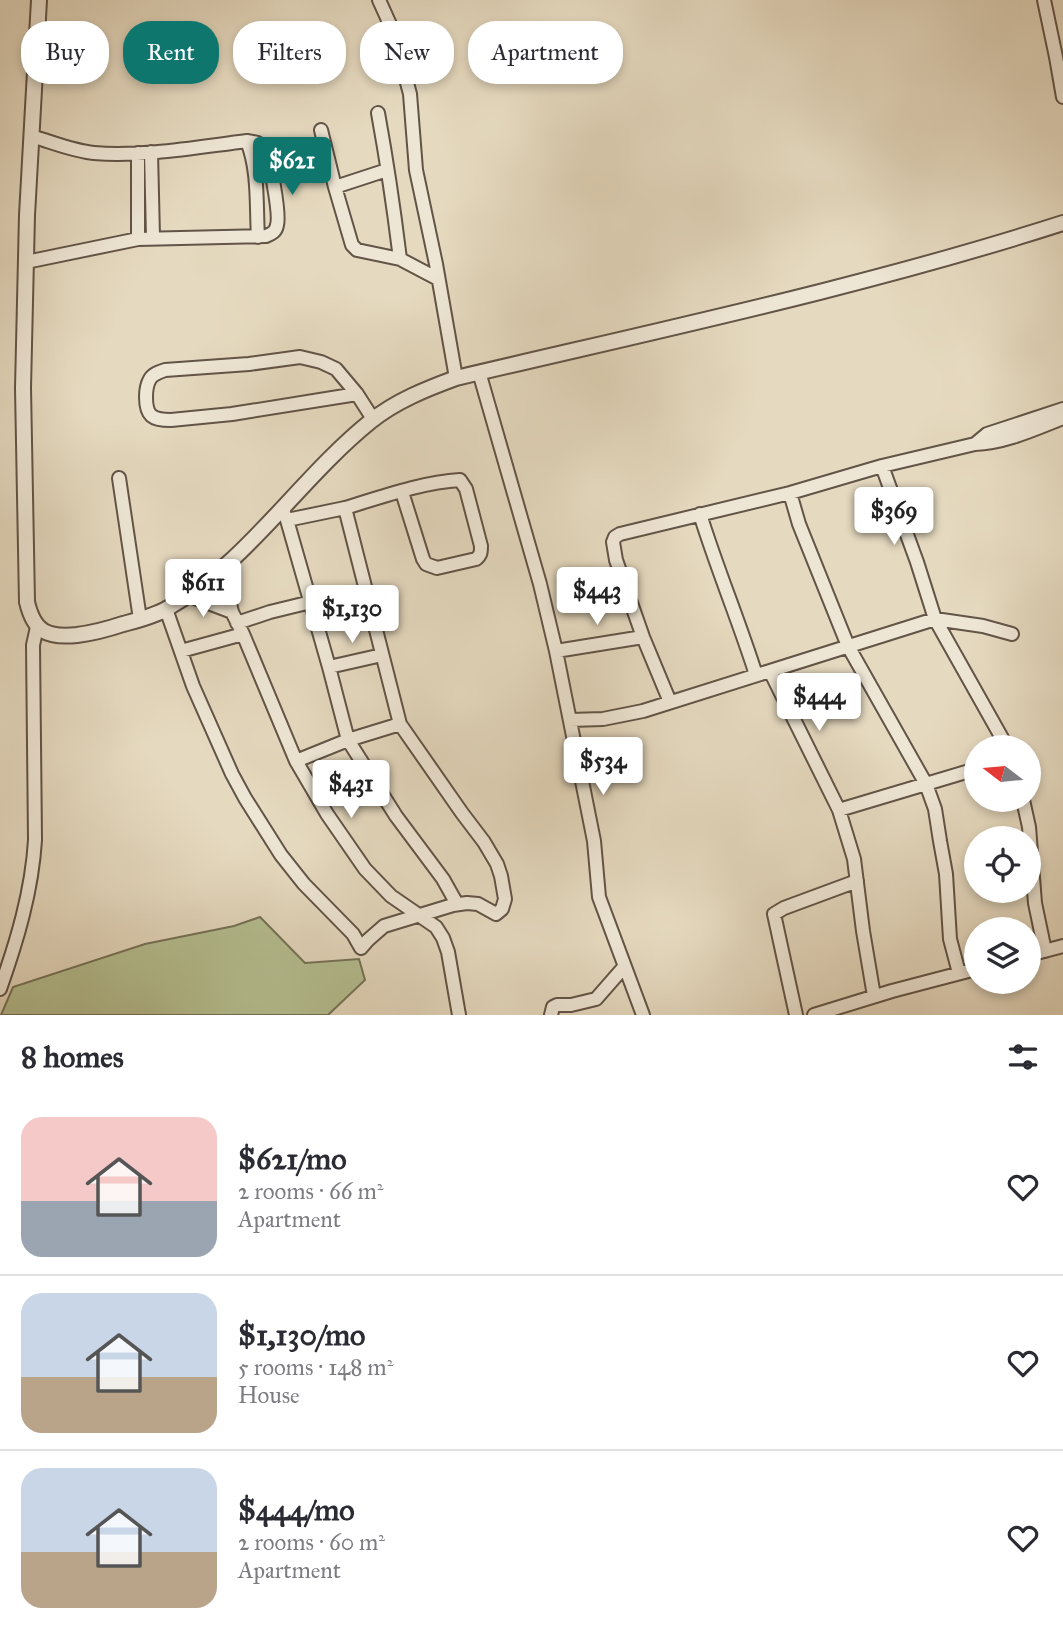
<!DOCTYPE html>
<meta charset="utf-8">
<style>
:root{--surface:#fff;--page:#f7f7f7;--text:#2b2b33;--muted:#7c7c81;--line:#e1e1e2;--accent:#0f766e}
body{margin:0;font-family:"IM FELL Great Primer",serif;background:var(--page);color:var(--text);height:100vh;display:flex;flex-direction:column;font-size:26px;white-space:nowrap}
*{box-sizing:border-box;margin:0}
p{font-size:23px;color:var(--muted)}
.icon{flex:none;width:38px;height:38px;fill:none;stroke:currentColor;stroke-width:2;stroke-linecap:round;stroke-linejoin:round}
.map{position:relative;height:1015px;overflow:hidden}
.side{display:flex;flex-direction:column;background:var(--surface);flex:1}
.side>*{flex:none}
.guide{position:absolute;left:21px;top:21px;width:700px;height:63px;display:flex;gap:14px}
.needle{width:46px;rotate:286deg}
.tools{position:absolute;left:964px;top:735px;display:grid;gap:14px}
.tools a{display:grid;place-items:center;width:77px;height:77px;border-radius:50%;background:var(--surface);box-shadow:0 4px 10px #0003;font-size:35px}
.price{position:absolute;translate:-50% -60px;padding:0 16px;border-radius:7px;background:#fff;color:#222;font-size:23px;line-height:46px;filter:drop-shadow(0 2px 4px #0008)}
.price::after{content:'';position:absolute;left:50%;top:42px;width:21px;height:16px;margin-left:-10px;background:inherit;clip-path:polygon(0 0,100% 0,50% 100%)}
.price.current{background:var(--accent);color:#fff}
ul{padding:0;list-style:none}
li{display:flex;align-items:center;gap:21px;height:175px;padding:0 21px}
li+li{border-top:2px solid var(--line)}
li span{display:grid;place-items:center;flex:none;width:196px;height:140px;border-radius:21px;color:#555}
li>.icon{margin-inline-start:auto}
span .icon{width:84px;height:84px;fill:#fffc;stroke-width:1}
li b{font-size:30px}
h2{display:flex;justify-content:space-between;align-items:center;height:84px;padding:0 21px;font-size:30px}
.chip{padding:0 24px;border-radius:28px;background:var(--surface);box-shadow:0 4px 10px #0003;font-size:24px;line-height:63px}
.chip.current{background:var(--accent);color:#fff}
.map>svg:first-child{display:block}
</style>
<div class="map">
<svg width="1063" height="1015" viewBox="0 0 1063 1015">
<rect width="100%" height="100%" fill="#e5d9bf"/>
<filter id="stains"><feTurbulence type="fractalNoise" baseFrequency=".00286" numOctaves="4"/><feColorMatrix values="0 0 0 0 .2 0 0 0 0 .09 0 0 0 0 .02 0 0 0 .5 -.17"/></filter>
<radialGradient id="worn" r=".72"><stop offset=".6" stop-color="#630" stop-opacity="0"/><stop offset="1" stop-color="#630" stop-opacity=".3"/></radialGradient>
<path fill="#b5bf91" stroke="#767358" stroke-width="2" d="M260,917L305,963L359,959L365,980L328,1015H1L13,987L145,944L234,926Z"/>
<g fill="none" stroke-linecap="round" stroke-linejoin="round">
<g stroke="#625447" stroke-width="16">
<path id="minor" d="M379,0L393,31L410,94L416,170L436,264L456,378
M1044,0L1056,57L1063,97
M378,113C387,162 394,210 400,259
M321,130L335,187L352,245L357,250L400,259L438,279
M247,141C259,171 256,205 258,237
M151,152L153,237
M138,153V239
M335,187L387,170
M26,262L138,239L266,236C271,234 276,232 277,225C280,215 270,154 263,147C259,142 253,142 247,141C198,147 144,157 94,153C73,151 52,142 31,136
M479,372L540,584L556,651L594,841L599,897L643,1015
M357,394L232,414L171,420C152,420 146,416 146,397C146,391 147,384 150,379C153,374 159,372 165,370L249,364L300,357L321,362L336,369L357,394L373,419
M975,444L987,434L1063,409
M882,466L917,562L935,619L1007,747
M119,478L140,619
M790,493L799,524L848,646L926,784L935,809L940,841L946,874L950,939L959,973
M345,508C381,497 423,482 460,480L466,489L481,546C481,552 481,555 476,559L437,568L426,564L423,559L402,492
M284,513L287,520L329,667L348,740L396,816L443,879L457,904
M700,514C717,569 739,621 756,675
M221,568L232,612L243,634L296,761L327,814L365,869L391,896L436,927L443,938L448,952L459,1015
M187,595L232,612
M166,609L193,686L232,774L245,798L281,855L304,884L353,934L361,948L368,940L384,926L453,905L467,903L478,904L496,914L502,909L505,899L501,876L497,864L484,842L462,813L400,724L345,508L287,520
M315,615L368,600
M237,623L270,612L311,602
M181,651L243,634
M556,651L643,637
M329,667L382,655
M770,671L839,810L854,859L863,931L874,996
M670,702L643,637L616,560L613,542L615,537L620,534L790,493L882,466L975,444C1005,443 1035,429 1063,418
M570,720L603,719L643,711L935,619L983,626L1012,634
M296,761L348,740L400,724
M1023,800L1029,827L1035,903L1045,951
M839,810L976,769
M1029,955L1063,946
M0,989C17,941 32,891 35,840L33,645L37,627
M551,1015L553,1007L557,1005H571L596,999L624,967
M796,1015L774,914L784,908L857,881
M814,1015L892,991L976,969"/>
</g>
<g stroke="#625447" stroke-width="18">
<path id="tertiary" d="M39,0L27,215L23,388L27,602C34,632 47,638 77,635C93,633 108,629 123,624C138,620 155,616 168,608C249,561 299,479 371,421C396,401 426,389 456,378C659,330 864,287 1063,223"/>
</g>
<use href="#minor" stroke="#eee6d5" stroke-width="12"/>
<use href="#tertiary" stroke="#eee6d5" stroke-width="14"/>
</g>
<rect width="100%" height="100%" filter="url(#stains)"/>
<rect width="100%" height="100%" fill="url(#worn)"/>
</svg>
<div class="tools">
<a><svg class="needle" viewBox="-14 -14 28 28"><path d="M0-13l5 13h-10z" fill="#e53935"/><path d="M0 13l5-13h-10z" fill="#7c7c81"/></svg></a>
<a><svg class="icon" aria-label="locate" viewBox="0 0 24 24"><circle cx="12" cy="12" r="6"/><path d="M12 2v4M12 18v4M2 12h4M18 12h4"/></svg></a>
<a><svg class="icon" aria-label="layers" viewBox="0 0 24 24"><path d="M12 4l9 5-9 5-9-5zM3 14l9 5 9-5"/></svg></a>
</div>
<b class="price current" style="left:292px;top:197px">$621</b>
<b class="price" style="left:894px;top:547px">$369</b>
<b class="price" style="left:203px;top:619px">$611</b>
<b class="price" style="left:597px;top:627px">$443</b>
<b class="price" style="left:352px;top:645px">$1,130</b>
<b class="price" style="left:819px;top:733px">$444</b>
<b class="price" style="left:603px;top:797px">$534</b>
<b class="price" style="left:351px;top:820px">$431</b>
<div class="guide">
<a class="chip">Buy</a>
<a class="chip current">Rent</a>
<a class="chip">Filters</a>
<a class="chip">New</a>
<a class="chip">Apartment</a>
</div>
</div>
<section class="side">
<h2>8 homes<svg class="icon" aria-label="filters" viewBox="0 0 24 24"><path d="M4 7h16M4 17h16"/><circle cx="9" cy="7" r="2"/><circle cx="15" cy="17" r="2"/></svg></h2>
<ul>
<li><span style="background:linear-gradient(#f6c9c9 60%,#9aa5b1 0)"><svg class="icon" aria-label="home" viewBox="0 0 24 24"><path d="M3 11l9-7 9 7M6 9v11h12V9"/></svg></span><div><b>$621/mo</b><p>2 rooms · 66 m²</p><p>Apartment</p></div><svg class="icon" aria-label="heart" viewBox="0 0 24 24"><path d="M12 20l-8-8c-3-5 5-10 8-4 3-6 11-1 8 4z"/></svg></li>
<li><span style="background:linear-gradient(#c9d6e8 60%,#b9a48a 0)"><svg class="icon" aria-label="home" viewBox="0 0 24 24"><path d="M3 11l9-7 9 7M6 9v11h12V9"/></svg></span><div><b>$1,130/mo</b><p>5 rooms · 148 m²</p><p>House</p></div><svg class="icon" aria-label="heart" viewBox="0 0 24 24"><path d="M12 20l-8-8c-3-5 5-10 8-4 3-6 11-1 8 4z"/></svg></li>
<li><span style="background:linear-gradient(#c9d6e8 60%,#b9a48a 0)"><svg class="icon" aria-label="home" viewBox="0 0 24 24"><path d="M3 11l9-7 9 7M6 9v11h12V9"/></svg></span><div><b>$444/mo</b><p>2 rooms · 60 m²</p><p>Apartment</p></div><svg class="icon" aria-label="heart" viewBox="0 0 24 24"><path d="M12 20l-8-8c-3-5 5-10 8-4 3-6 11-1 8 4z"/></svg></li>
</ul>
</section>
